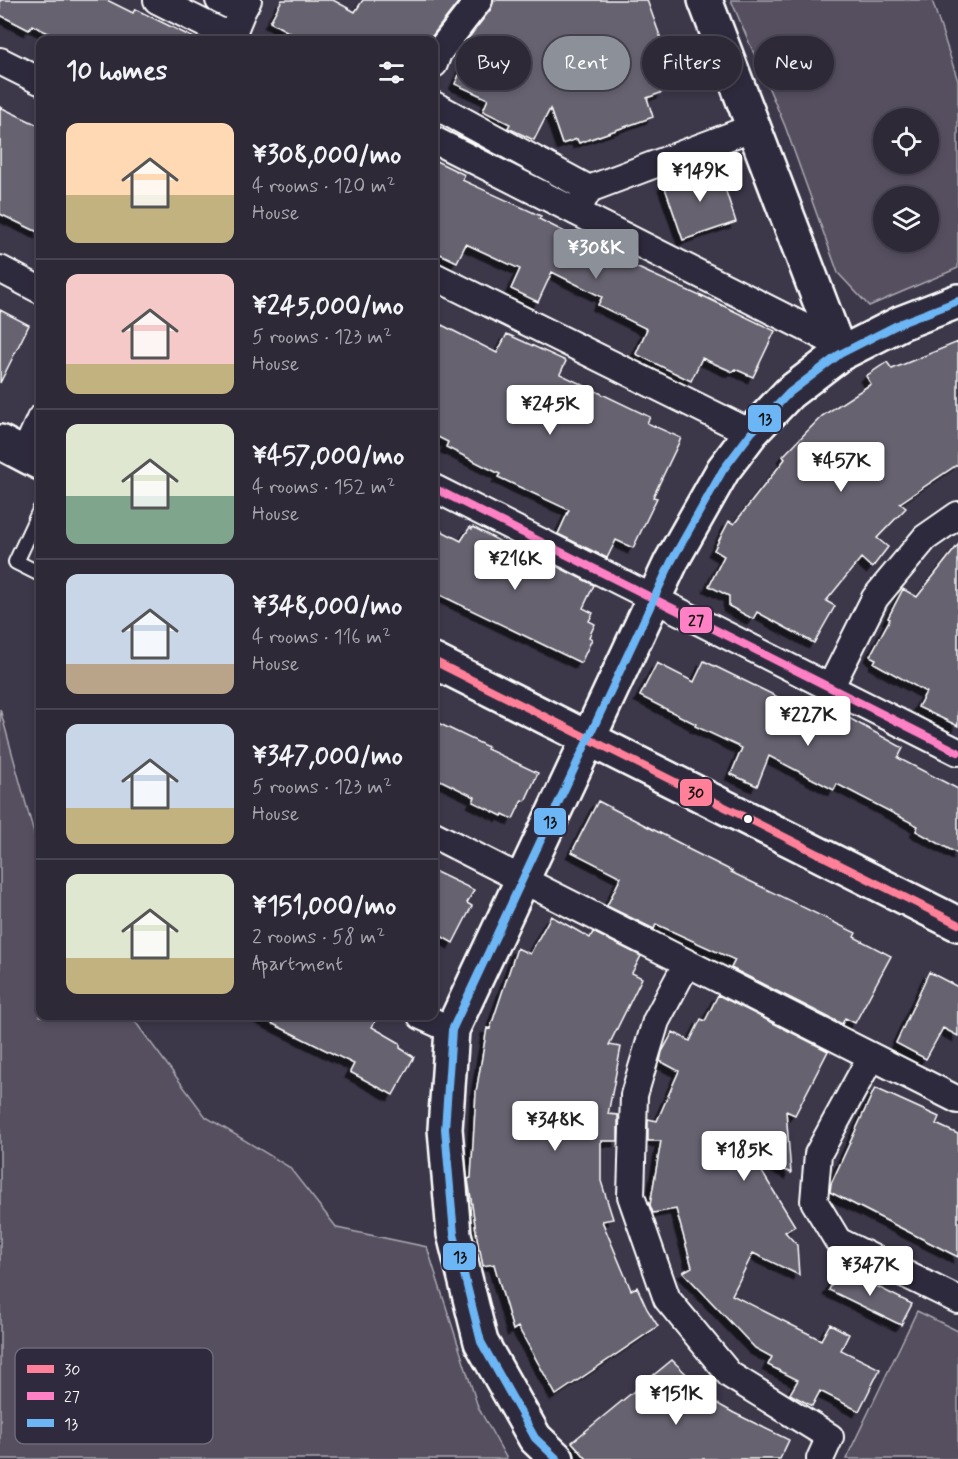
<!DOCTYPE html>
<meta charset="utf-8">
<style>
:root{--surface:#2d2937;--page:#393542;--text:#f1f3f6;--muted:#a7a6ad;--line:#484552;--accent:#8c9099}
body{margin:0;font-family:Mynerve,sans-serif;background:var(--page);color:var(--text);height:100vh;display:flex;flex-direction:column;font-size:22px;white-space:nowrap}
*{box-sizing:border-box;margin:0}
p{font-size:20px;color:var(--muted)}
.icon{flex:none;width:33px;height:33px;fill:none;stroke:currentColor;stroke-width:2;stroke-linecap:round;stroke-linejoin:round}
.map{position:relative;flex:1;overflow:hidden}
.panel{position:absolute;left:36px;top:36px;width:402px;height:984px;display:flex;flex-direction:column;background:var(--surface);border-radius:12px;box-shadow:0 3px 9px #0003,0 0 0 2px var(--line)}
.panel>*{flex:none}
.guide{position:absolute;left:456px;top:36px;width:411px;height:54px;display:flex;gap:12px}
.buttons{position:absolute;left:873px;top:108px;display:grid;gap:12px}
.buttons a{display:grid;place-items:center;width:66px;height:66px;border-radius:50%;background:var(--surface);box-shadow:0 3px 9px #0003,0 0 0 2px var(--line);font-size:30px}
.price{position:absolute;translate:-50% -51px;padding:0 14px;border-radius:6px;background:#fff;color:#222;font-size:20px;line-height:39px;filter:drop-shadow(0 2px 3px #0008)}
.price::after{content:'';position:absolute;left:50%;top:36px;width:18px;height:14px;margin-left:-9px;background:inherit;clip-path:polygon(0 0,100% 0,50% 100%)}
.price.on{background:var(--accent);color:#fff}
ul{padding:0;list-style:none}
li{display:flex;align-items:center;gap:18px;height:150px;padding:0 30px}
li+li{border-top:2px solid var(--line)}
li span{display:grid;place-items:center;flex:none;width:168px;height:120px;border-radius:12px;color:#555}
li>.icon{margin-inline-start:auto}
span .icon{width:72px;height:72px;fill:#fffc;stroke-width:1}
li b{font-size:26px}
h2{display:flex;justify-content:space-between;align-items:center;height:72px;padding:0 30px;font-size:26px}
.chip{padding:0 21px;border-radius:27px;background:var(--surface);box-shadow:0 3px 9px #0003,0 0 0 2px var(--line);font-size:21px;line-height:54px}
.chip.on{background:var(--accent);color:#fff}
.map>svg:first-child{display:block}
</style>
<div class="map">
<svg width="958" height="1459" viewBox="0 0 958 1459">
<defs>
<filter id="shadow"><feDropShadow dx="-5.5" dy="5.5" stdDeviation="0" flood-color="#0009"/></filter>
</defs>
<rect width="100%" height="100%" fill="#3c3749"/>
<filter id="ink" filterUnits="userSpaceOnUse"><feTurbulence type="fractalNoise" baseFrequency=".0167" numOctaves="2"/><feDisplacementMap in="SourceGraphic" scale="12" xChannelSelector="R" yChannelSelector="G"/><feConvolveMatrix kernelMatrix="1 2 1 2 8 2 1 2 1" color-interpolation-filters="sRGB"/></filter>
<g filter="url(#ink)">
<path fill="#555060" stroke="#aaa8b0" stroke-width="1.5" fill-rule="evenodd" d="M731,0H932L958,81V268L869,306L838,273L785,126ZM928,118V164H884V118ZM928,196V242H884V196Z
M0,709L40,855V1016H131L206,1117L289,1167L337,1228L427,1247L478,1407L507,1459H0Z
M917,1311L958,1331V1459H846Z"/>
<path fill="#666270" stroke="#fff" stroke-width="1.5" filter="url(#shadow)" d="M0,0H107L133,13L135,9L198,40H62L32,25L29,30L0,15Z
M282,0H333L355,12L363,0H460L429,40H303L270,22Z
M494,0H647L676,80L661,86L663,92L647,98L653,117L579,143L577,139L562,144L550,109L534,140L508,128L510,124L483,111L488,99L455,84L475,40H467L491,9Z
M0,107L40,126V233L0,214Z
M434,160L465,175L462,180L541,216L539,219L618,259L702,297L701,295L775,331L753,377L735,369L733,372L702,358L691,381L636,354L647,329L598,305L602,297L552,272L538,302L511,289L520,269L466,244L457,262L434,251Z
M718,167L736,222L683,240L664,185Z
M0,310L29,325L0,383Z
M434,321L497,353L507,334L566,361L560,374L650,417L647,423L681,438L653,497L657,498L633,548L616,540L607,558L558,534L569,510L498,477L500,474L446,447L448,442L434,435Z
M958,342V464L900,503L906,508L877,538L888,547L872,568L861,558L826,601L835,606L814,643L757,612L753,619L729,606V596L709,586L724,556L714,550L729,521L734,524L785,459L783,456L822,416L871,384L866,376L887,362L892,369Z
M434,527L461,541L470,527L472,529L473,527L544,565L546,561L594,585L583,608L593,613L589,621L595,624L589,637L592,639L581,663L434,592Z
M958,545V726L918,707L926,692L874,663L876,659L870,656L890,619L888,618L903,589L917,597Z
M704,661L790,703L789,705L835,723L840,713L903,748L898,758L958,789V854L916,831L918,826L837,784L834,790L769,756L757,786L731,774L742,748L695,726L696,724L640,696L657,663L694,682Z
M434,721L488,747L487,749L538,773L525,801L522,800L513,819L503,814L502,816L473,802L475,797L434,777Z
M598,801L687,847L686,848L732,871L731,872L856,933L854,937L891,956L855,1023L845,1018L842,1024L731,968L735,960L656,924L654,929L607,906L621,877L572,852Z
M434,871L474,890L467,903L472,906L453,943L434,932Z
M551,916L590,938L593,932L641,956L632,973L642,978L609,1045L621,1047L608,1114L618,1115V1141H601V1181L613,1219L602,1221L631,1290L637,1287L647,1309L658,1326L556,1395L518,1327L513,1330L494,1264L483,1266L480,1250H479L468,1179L471,1178L476,1092L487,1028L490,1029L517,948L530,954Z
M929,972L958,987V1036L943,1028L926,1059L896,1043Z
M718,995L828,1051L795,1115L786,1111L791,1173L751,1154L795,1226L785,1232L797,1245L799,1275L753,1253L732,1295L821,1340L830,1324L849,1334L841,1350L880,1369L859,1411L820,1391L812,1406L790,1394L798,1380L768,1365L772,1357L755,1348L683,1272L692,1267L676,1209L653,1213L650,1205L661,1141H648V1119L657,1121L679,1071L660,1061L662,1052L673,1032L690,1041L701,1019L705,1021Z
M257,1016H378L372,1027L400,1043V1048L414,1057L393,1095L350,1072L354,1064Z
M875,1088L939,1117L936,1124L958,1134V1257L830,1192L831,1184Z
M840,1268L912,1304L901,1325L829,1290Z
M672,1360L716,1403L734,1413L789,1440L780,1459H587L572,1442Z"/>
<g fill="none" stroke-linecap="round" stroke-linejoin="round">
<g stroke="#fff" stroke-width="18">
<path id="lane" d="M40,510L16,562L40,574"/>
</g>
<g stroke="#fff" stroke-width="30">
<path id="street" d="M157,0L237,40
M219,0L242,11
M230,40L242,11L248,0
M0,61L40,81
M434,64L438,53L479,0
M434,105L589,189
M434,140L836,343
M576,212L589,189L754,127
M0,269L40,290
M434,276L751,433
M24,455L40,419
M434,488L958,752
M830,688L875,598L925,538L958,515
M434,835L958,1100
M687,963L656,1021L634,1095L631,1196L667,1299L730,1375L830,1437L820,1459
M421,1016L452,1030
M871,1057L818,1154L814,1201L838,1241L958,1300"/>
</g>
<g stroke="#fff" stroke-width="38">
<path id="secondary" d="M705,0L840,354
M0,442L40,463
M434,661L958,924
M557,1459L535,1438L481,1342L454,1234L445,1129L452,1030L671,562L723,470L751,433L789,393L840,354L901,323L958,301"/>
</g>
<use href="#lane" stroke="#2f2a3d" stroke-width="14"/>
<use href="#street" stroke="#2f2a3d" stroke-width="26"/>
<use href="#secondary" stroke="#2f2a3d" stroke-width="33"/>
<g stroke="#2f2a3d" stroke-width="12">
<path id="bus-1" d="M434,661L958,924"/>
</g>
<g stroke="#2f2a3d" stroke-width="12">
<path id="bus-2" d="M434,488L958,752"/>
</g>
<g stroke="#2f2a3d" stroke-width="12">
<path id="bus-3" d="M557,1459L535,1438L481,1342L454,1234L445,1129L452,1030L671,562L723,470L751,433L789,393L840,354L901,323L958,301"/>
</g>
<use href="#bus-1" stroke="#ff8098" stroke-width="8"/>
<use href="#bus-2" stroke="#ff80c5" stroke-width="8"/>
<use href="#bus-3" stroke="#6db6f5" stroke-width="8"/>
</g>
</g>
<circle fill="#fff" stroke="#2f2a3d" stroke-width="2" cx="748" cy="819" r="5"/>
<rect x="15" y="1348" width="198" height="96" rx="9" fill="#2f2a3d" stroke="#6d6a77" stroke-width="1.5"/>
<rect x="27" y="1365" width="27" height="8" fill="#ff8098"/>
<rect x="27" y="1392" width="27" height="8" fill="#ff80c5"/>
<rect x="27" y="1419" width="27" height="8" fill="#6db6f5"/>
<g font-size="16" fill="#fff">
<text x="64" y="1375">30</text>
<text x="64" y="1402">27</text>
<text x="64" y="1429">13</text>
</g>
<g stroke="#2f2a3d" stroke-width="2">
<rect x="747" y="404" width="35" height="29" rx="6" fill="#6db6f5"/>
<rect x="679" y="606" width="34" height="28" rx="6" fill="#ff80c5"/>
<rect x="679" y="778" width="34" height="29" rx="6" fill="#ff8098"/>
<rect x="533" y="807" width="34" height="29" rx="6" fill="#6db6f5"/>
<rect x="442" y="1242" width="35" height="29" rx="6" fill="#6db6f5"/>
</g>
<g font-size="16" text-anchor="middle" font-weight="bold" fill="#111">
<text x="765" y="424">13</text>
<text x="696" y="626">27</text>
<text x="696" y="798">30</text>
<text x="550" y="827">13</text>
<text x="460" y="1262">13</text>
</g>
</svg>
<div class="buttons">
<a><svg class="icon" aria-label="locate" viewBox="0 0 24 24"><circle cx="12" cy="12" r="6"/><path d="M12 2v4M12 18v4M2 12h4M18 12h4"/></svg></a>
<a><svg class="icon" aria-label="layers" viewBox="0 0 24 24"><path d="M12 4l9 5-9 5-9-5zM3 14l9 5 9-5"/></svg></a>
</div>
<b class="price" style="left:700px;top:203px">¥149K</b>
<b class="price on" style="left:596px;top:280px">¥308K</b>
<b class="price" style="left:550px;top:436px">¥245K</b>
<b class="price" style="left:841px;top:493px">¥457K</b>
<b class="price" style="left:515px;top:591px">¥216K</b>
<b class="price" style="left:808px;top:747px">¥227K</b>
<b class="price" style="left:555px;top:1152px">¥348K</b>
<b class="price" style="left:744px;top:1182px">¥185K</b>
<b class="price" style="left:870px;top:1297px">¥347K</b>
<b class="price" style="left:676px;top:1426px">¥151K</b>
<div class="guide">
<a class="chip">Buy</a>
<a class="chip on">Rent</a>
<a class="chip">Filters</a>
<a class="chip">New</a>
</div>
<section class="panel">
<h2>10 homes<svg class="icon" aria-label="filters" viewBox="0 0 24 24"><path d="M4 7h16M4 17h16"/><circle cx="9" cy="7" r="2"/><circle cx="15" cy="17" r="2"/></svg></h2>
<ul>
<li><span style="background:linear-gradient(#ffd9b3 60%,#c2b280 0)"><svg class="icon" aria-label="home" viewBox="0 0 24 24"><path d="M3 11l9-7 9 7M6 9v11h12V9"/></svg></span><div><b>¥308,000/mo</b><p>4 rooms · 120 m²</p><p>House</p></div></li>
<li><span style="background:linear-gradient(#f6c9c9 75%,#c2b280 0)"><svg class="icon" aria-label="home" viewBox="0 0 24 24"><path d="M3 11l9-7 9 7M6 9v11h12V9"/></svg></span><div><b>¥245,000/mo</b><p>5 rooms · 123 m²</p><p>House</p></div></li>
<li><span style="background:linear-gradient(#dfe7d0 60%,#7fa58c 0)"><svg class="icon" aria-label="home" viewBox="0 0 24 24"><path d="M3 11l9-7 9 7M6 9v11h12V9"/></svg></span><div><b>¥457,000/mo</b><p>4 rooms · 152 m²</p><p>House</p></div></li>
<li><span style="background:linear-gradient(#c9d6e8 75%,#b9a48a 0)"><svg class="icon" aria-label="home" viewBox="0 0 24 24"><path d="M3 11l9-7 9 7M6 9v11h12V9"/></svg></span><div><b>¥348,000/mo</b><p>4 rooms · 116 m²</p><p>House</p></div></li>
<li><span style="background:linear-gradient(#c9d6e8 70%,#c2b280 0)"><svg class="icon" aria-label="home" viewBox="0 0 24 24"><path d="M3 11l9-7 9 7M6 9v11h12V9"/></svg></span><div><b>¥347,000/mo</b><p>5 rooms · 123 m²</p><p>House</p></div></li>
<li><span style="background:linear-gradient(#dfe7d0 70%,#c2b280 0)"><svg class="icon" aria-label="home" viewBox="0 0 24 24"><path d="M3 11l9-7 9 7M6 9v11h12V9"/></svg></span><div><b>¥151,000/mo</b><p>2 rooms · 58 m²</p><p>Apartment</p></div></li>
</ul>
</section>
</div>
